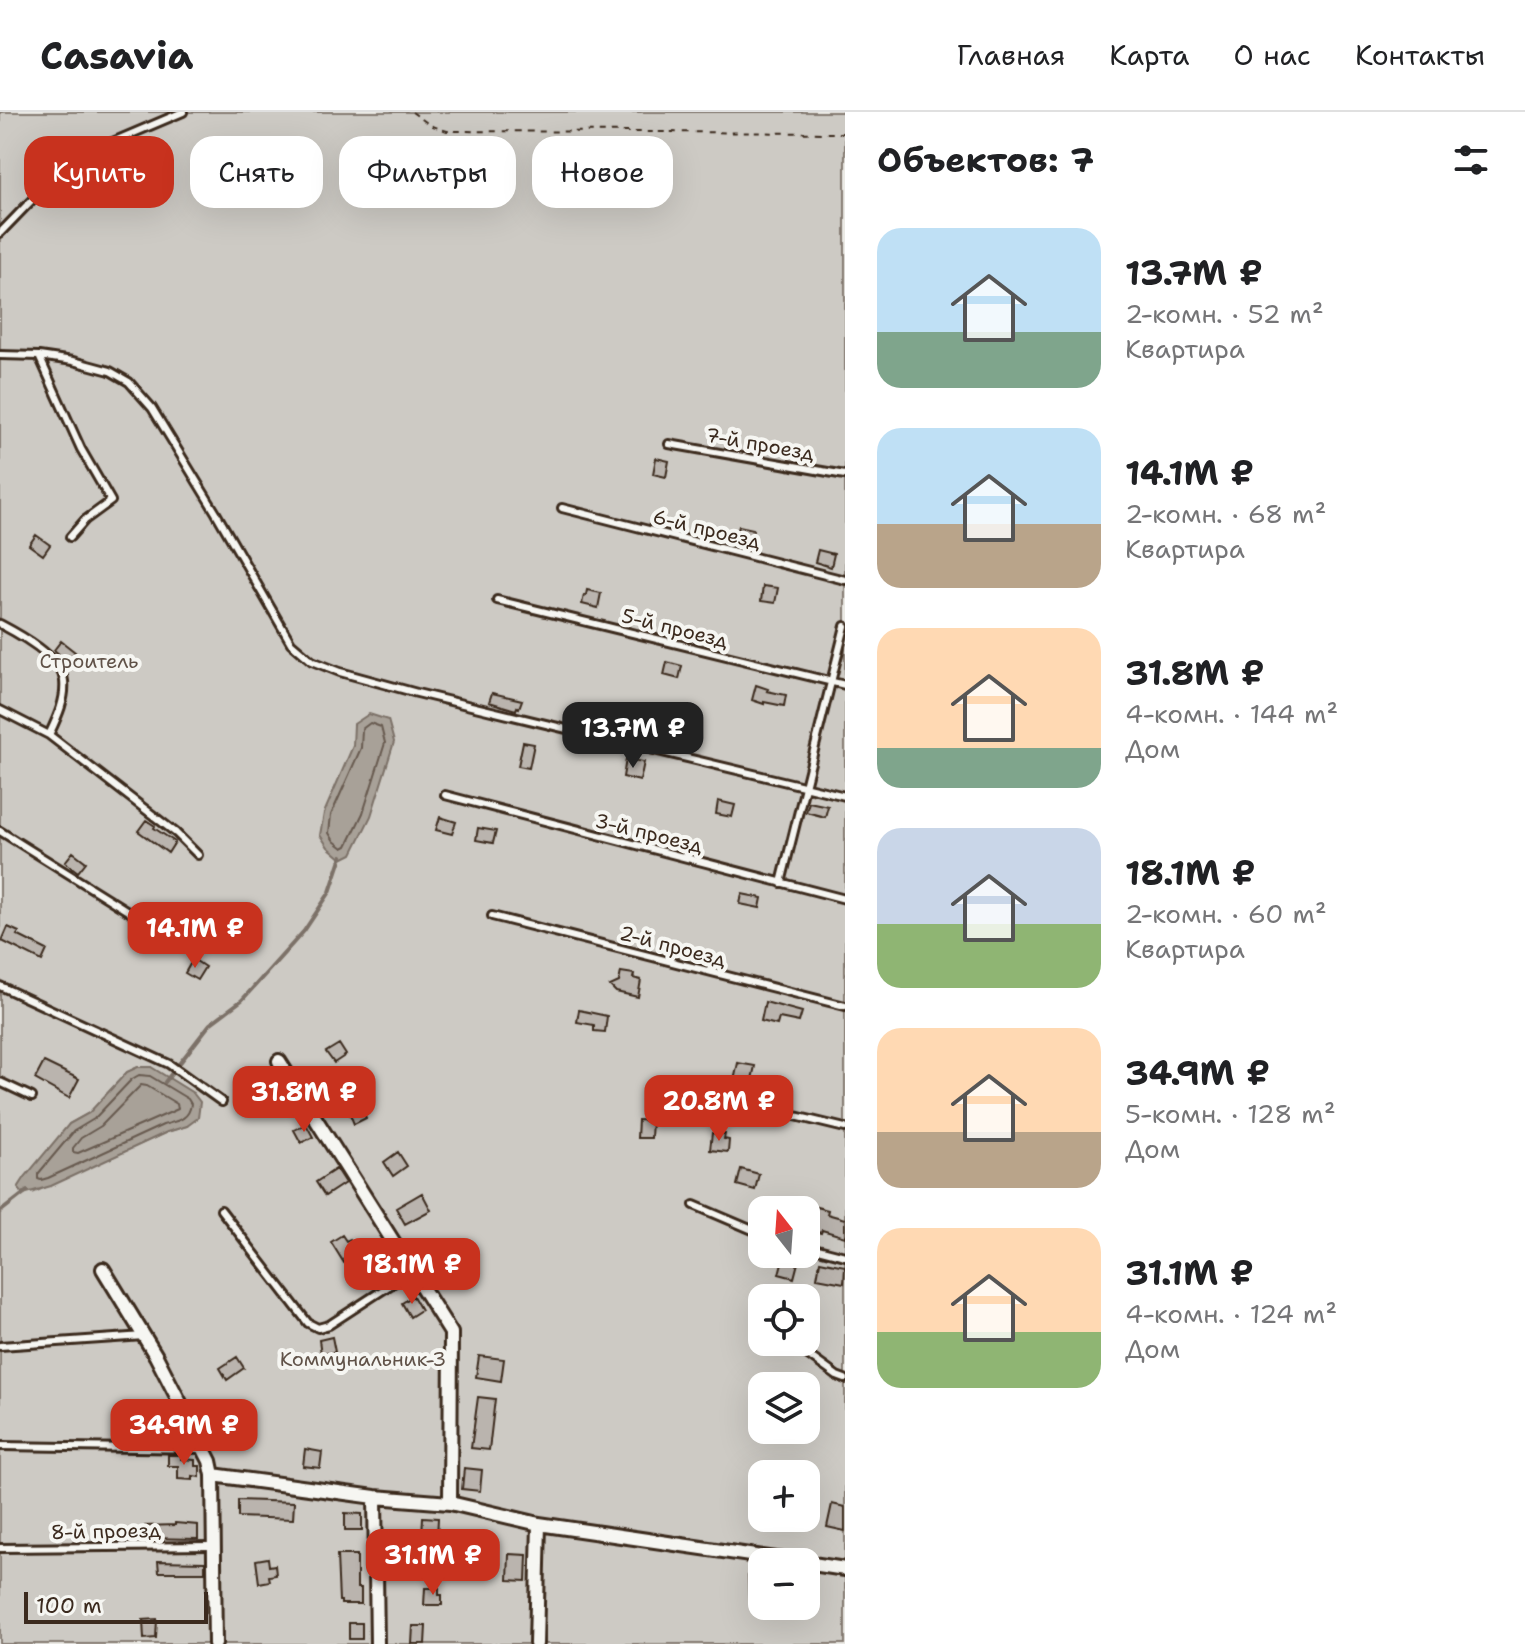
<!DOCTYPE html>
<html lang="ru">
<meta charset="utf-8">
<style>
:root{--surface:#fff;--page:#f2f2f2;--text:#202124;--muted:#757577;--line:#e0e0e0;--accent:#c8321e}
body{margin:0;font-family:"Shantell Sans",sans-serif;background:var(--page);color:var(--text);height:100vh;display:flex;flex-direction:column;font-size:30px;white-space:nowrap}
*{box-sizing:border-box;margin:0}
p{font-size:26px;color:var(--muted)}
.icon{flex:none;width:44px;height:44px;fill:none;stroke:currentColor;stroke-width:2;stroke-linecap:round;stroke-linejoin:round}
.map{position:relative;flex:1;overflow:hidden}
.details{display:flex;flex-direction:column;background:var(--surface);width:680px}
.details>*{flex:none}
.guide{position:absolute;left:24px;top:24px;width:700px;height:72px;display:flex;gap:16px}
.needle{width:52px;rotate:343deg}
.tools{position:absolute;left:748px;top:1084px;display:grid;gap:16px}
.tools a{display:grid;place-items:center;width:72px;height:72px;border-radius:16px;background:var(--surface);box-shadow:0 8px 32px #0002;font-size:40px}
.scale{position:absolute;left:24px;bottom:20px;width:184px;box-sizing:border-box;padding-left:8px;border:4px solid #3b2a1e;border-top:0;font-size:22px;line-height:28px;white-space:nowrap;color:#3b2a1e;-webkit-text-stroke:6px #f6f6f2;paint-order:stroke}
.price{position:absolute;translate:-50% -68px;padding:0 18px;border-radius:16px;background:var(--accent);color:#fff;font-size:26px;line-height:52px;filter:drop-shadow(0 2px 4px #0008)}
.price::after{content:'';position:absolute;left:50%;top:48px;width:24px;height:18px;margin-left:-12px;background:inherit;clip-path:polygon(0 0,100% 0,50% 100%)}
.price.active{background:#222;color:#fff}
ul{padding:0;list-style:none}
li{display:flex;align-items:center;gap:24px;height:200px;padding:0 32px}
li span{display:grid;place-items:center;flex:none;width:224px;height:160px;border-radius:24px;color:#555}
li>.icon{margin-inline-start:auto}
span .icon{width:96px;height:96px;fill:#fffc;stroke-width:1}
li b{font-size:34px}
h2{display:flex;justify-content:space-between;align-items:center;height:96px;padding:0 32px;font-size:34px}
.chip{padding:0 28px;border-radius:24px;background:var(--surface);box-shadow:0 8px 32px #0002;font-size:28px;line-height:72px}
.chip.active{background:var(--accent);color:#fff}
header{display:flex;align-items:center;gap:48px;box-sizing:border-box;height:112px;padding:0 40px;background:var(--surface);border-bottom:2px solid var(--line)}
header strong{font-size:38px}
nav{display:flex;gap:44px;margin-inline-start:auto;font-size:28px}
main{display:flex;flex:1;min-height:0}
.map>svg:first-child{display:block}
</style>
<header>
<strong>Casavia</strong>
<nav><a>Главная</a><a>Карта</a><a>О нас</a><a>Контакты</a></nav>
</header>
<main>
<div class="map">
<svg width="845" height="1532" viewBox="0 0 845 1532">
<rect width="100%" height="100%" fill="#ebeae5"/>
<filter id="ink" filterUnits="userSpaceOnUse"><feTurbulence type="fractalNoise" baseFrequency=".0125" numOctaves="2"/><feDisplacementMap in="SourceGraphic" scale="16" xChannelSelector="R" yChannelSelector="G"/><feConvolveMatrix kernelMatrix="1 2 1 2 8 2 1 2 1" color-interpolation-filters="sRGB"/></filter>
<g filter="url(#ink)">
<path fill="#cdcac4" stroke="#847a71" stroke-width="2" fill-rule="evenodd" d="M0,0H845V1532H0ZM138,955H151L187,1014L167,1020L35,1080L69,1012L89,1001L127,960ZM762,1098H806V1142H762ZM762,1186H806V1230H762ZM762,1274H806V1318H762ZM762,1362H806V1406H762ZM762,1450H806V1494H762Z"/>
<path fill="#a8a198" stroke="#7c7167" stroke-width="2" d="M369,602L388,608L394,630L371,704L352,742L342,747L328,735L320,723L324,701L353,634L354,612Z
M138,955H151L193,981L200,990L198,1006L187,1014L167,1020L51,1074L23,1082L18,1076L25,1065L69,1012L89,1001L127,960Z"/>
<g fill="none" stroke-linecap="round" stroke-linejoin="round">
<path stroke="#675a4f" stroke-width="2" d="M370,611L381,615L385,631L363,701L347,734L343,736L334,729L329,721L331,703L361,636L362,617Z
M139,963L150,964L188,987L191,992C189,1008 177,1009 163,1013L48,1066L41,1068L38,1067V1062L74,1019L94,1007L132,967Z
M141,973L147,974L177,992L178,997L78,1041L73,1040V1036L81,1026L101,1014Z"/>
<path stroke="#7c7167" stroke-width="4" d="M165,970L210,912L242,888L304,819L330,780L342,744
M0,1100L27,1079"/>
</g>
<path fill="#bab4ae" stroke="#3b2a1e" stroke-width="2" d="M656,346L669,349L666,365L653,362Z
M739,414L753,417L750,431L735,428Z
M36,423L50,433L43,443L29,433Z
M818,438L834,442L831,455L815,450Z
M763,474L778,476L775,491L761,489Z
M587,478L601,481L598,496L582,492L584,483H586Z
M61,529L75,540L70,548L66,544L64,546L54,538Z
M667,550L682,554L679,567L664,563Z
M756,573L768,577L767,579L786,583L784,594L764,590V592L752,588Z
M492,581L522,588L519,596L517,595L516,598L489,590Z
M523,630L534,632L529,656L518,654Z
M626,647L644,650L640,669L623,665Z
M718,689L735,693L732,705L716,702Z
M809,690L828,694L825,705L806,700Z
M440,705L456,710L452,722L436,718Z
M146,708L155,714L154,716L175,730L168,741L138,719Z
M478,716L496,719L493,731L476,728Z
M73,740L86,750L78,760L65,750Z
M742,782L762,786L760,796L740,792Z
M8,815L19,820L17,823L47,838L42,849L2,829Z
M193,847L205,855L197,868L185,861Z
M621,860L634,862L633,866L641,868L638,885L616,880L610,874L619,870Z
M765,890L802,900L799,910L779,906L777,913L761,909Z
M579,898L607,904L605,920L594,919V913L577,910Z
M339,932L346,943L334,951L326,940Z
M44,950L79,967L69,986L35,967Z
M738,951L755,954L750,976L733,973Z
M281,969L291,986L275,995L265,978Z
M360,992L366,1006L354,1012L348,997Z
M638,1008L652,1009L651,1026H637Z
M306,1012L313,1025L301,1031L294,1018Z
M712,1021L725,1022L724,1027L729,1028L728,1040L710,1038Z
M398,1040L407,1054L393,1064L384,1050Z
M336,1057L345,1071L325,1084L316,1070Z
M741,1057L759,1062L755,1078L737,1073Z
M422,1081L431,1098L405,1112L396,1096Z
M813,1094L828,1098L827,1102L845,1107V1125L822,1118L821,1121L806,1117Z
M342,1123L346,1129L350,1127L359,1143L344,1151L331,1130Z
M784,1143L799,1147L794,1166L779,1162Z
M820,1149L845,1154L844,1171L817,1166Z
M413,1184L421,1198L410,1205L402,1191Z
M332,1225L335,1240L321,1242L319,1228Z
M479,1244L504,1247L501,1269L476,1265Z
M237,1245L244,1256L227,1268L220,1256Z
M478,1285L495,1287L489,1338L471,1336Z
M305,1337L322,1340L320,1356L303,1354Z
M168,1343H181V1347L195,1348V1354H200V1365L193,1364V1368L178,1367V1354H168Z
M464,1356L482,1358L480,1379L462,1377Z
M238,1388L294,1390L293,1407L238,1405Z
M832,1392L845,1395V1419L827,1415Z
M345,1401L362,1402V1418H345Z
M423,1405L438,1406L437,1425H434V1430H424L425,1424H422Z
M175,1411L198,1413V1427L145,1426V1414L175,1413Z
M509,1442L527,1443L526,1469L508,1468Z
M337,1443H357V1476H361V1492H341V1489H339Z
M268,1446L269,1454L275,1453L276,1463L269,1464L270,1469L259,1471L256,1448Z
M158,1449L205,1450V1460H159Z
M762,1463V1489H749L748,1464Z
M425,1476H439V1483H442V1493H424Z
M157,1507L156,1526L144,1527L143,1508Z
M349,1511H362V1527H349Z
M413,1514H426L425,1532H412Z"/>
<g fill="none" stroke-linecap="round" stroke-linejoin="round">
<g stroke="#3b2a1e" stroke-width="12">
<path id="lane" d="M0,121L59,60L103,34L183,0
M0,243L39,244L73,249L110,259L129,270L152,296L216,401L291,531L312,549L340,560L417,581L845,684
M39,244L81,337L111,389L85,408L70,425
M669,332L845,363
M562,396L845,468
M497,488L845,573
M0,512C19,522 62,545 64,569C66,588 57,606 49,623
M0,598L49,623L176,721L198,743
M445,683L845,787
M0,719L190,838
M781,771L845,514
M492,804L845,894
M0,874L169,952L222,990
M0,970L32,985
M745,992L845,1016
M694,1093L762,1122
M221,1098L308,1211L318,1216L329,1213L412,1159
M806,1134L845,1144
M790,1230L837,1264L845,1267
M0,1234L144,1224
M0,1334L204,1337
M0,1436L212,1434"/>
</g>
<g stroke="#3b2a1e" stroke-width="18">
<path id="street" d="M279,949L451,1221L450,1391
M103,1157L156,1244L210,1349L213,1363L215,1532
M213,1363L375,1385L450,1391L539,1412L797,1450
M375,1385L377,1532
M806,1451L845,1457
M536,1532L539,1412"/>
</g>
<path stroke="#3b2a1e" stroke-width="2" stroke-dasharray="6 6" stroke-linecap="butt" d="M412,0L430,13L447,19L845,21"/>
<use href="#lane" stroke="#f6f6f2" stroke-width="6"/>
<use href="#street" stroke="#f6f6f2" stroke-width="12"/>
</g>
</g>
<g text-anchor="middle" stroke-width="8" stroke-linejoin="round" paint-order="stroke">
<g font-size="20" fill="#3b2a1e" stroke="#f6f6f2">
<text transform="translate(760 332) rotate(10)" y="7">7-й проезд</text>
<text transform="translate(707 417) rotate(14)" y="7">6-й проезд</text>
<text transform="translate(675 516) rotate(14)" y="7">5-й проезд</text>
<text transform="translate(649 721) rotate(14)" y="7">3-й проезд</text>
<text transform="translate(673 834) rotate(15)" y="7">2-й проезд</text>
<text transform="translate(106 1419) rotate(-1)" y="7">8-й проезд</text>
</g>
<g font-size="20" fill="#605248" stroke="#f6f6f2">
<text x="89" y="556">Строитель</text>
<text x="363" y="1254">Коммунальник-3</text>
</g>
</g>
</svg>
<div class="tools">
<a><svg class="needle" viewBox="-14 -14 28 28"><path d="M0-13l5 13h-10z" fill="#e53935"/><path d="M0 13l5-13h-10z" fill="#757577"/></svg></a>
<a><svg class="icon" aria-label="locate" viewBox="0 0 24 24"><circle cx="12" cy="12" r="6"/><path d="M12 2v4M12 18v4M2 12h4M18 12h4"/></svg></a>
<a><svg class="icon" aria-label="layers" viewBox="0 0 24 24"><path d="M12 4l9 5-9 5-9-5zM3 14l9 5 9-5"/></svg></a>
<a>+</a>
<a>−</a>
</div>
<div class="scale">100 m</div>
<b class="price active" style="left:633px;top:658px">13.7M ₽</b>
<b class="price" style="left:195px;top:858px">14.1M ₽</b>
<b class="price" style="left:304px;top:1022px">31.8M ₽</b>
<b class="price" style="left:719px;top:1031px">20.8M ₽</b>
<b class="price" style="left:412px;top:1194px">18.1M ₽</b>
<b class="price" style="left:184px;top:1355px">34.9M ₽</b>
<b class="price" style="left:433px;top:1485px">31.1M ₽</b>
<div class="guide">
<a class="chip active">Купить</a>
<a class="chip">Снять</a>
<a class="chip">Фильтры</a>
<a class="chip">Новое</a>
</div>
</div>
<section class="details">
<h2>Объектов: 7<svg class="icon" aria-label="filters" viewBox="0 0 24 24"><path d="M4 7h16M4 17h16"/><circle cx="9" cy="7" r="2"/><circle cx="15" cy="17" r="2"/></svg></h2>
<ul>
<li><span style="background:linear-gradient(#bfe0f5 65%,#7fa58c 0)"><svg class="icon" aria-label="home" viewBox="0 0 24 24"><path d="M3 11l9-7 9 7M6 9v11h12V9"/></svg></span><div><b>13.7M ₽</b><p>2-комн. · 52 m²</p><p>Квартира</p></div></li>
<li><span style="background:linear-gradient(#bfe0f5 60%,#b9a48a 0)"><svg class="icon" aria-label="home" viewBox="0 0 24 24"><path d="M3 11l9-7 9 7M6 9v11h12V9"/></svg></span><div><b>14.1M ₽</b><p>2-комн. · 68 m²</p><p>Квартира</p></div></li>
<li><span style="background:linear-gradient(#ffd9b3 75%,#7fa58c 0)"><svg class="icon" aria-label="home" viewBox="0 0 24 24"><path d="M3 11l9-7 9 7M6 9v11h12V9"/></svg></span><div><b>31.8M ₽</b><p>4-комн. · 144 m²</p><p>Дом</p></div></li>
<li><span style="background:linear-gradient(#c9d6e8 60%,#8fb573 0)"><svg class="icon" aria-label="home" viewBox="0 0 24 24"><path d="M3 11l9-7 9 7M6 9v11h12V9"/></svg></span><div><b>18.1M ₽</b><p>2-комн. · 60 m²</p><p>Квартира</p></div></li>
<li><span style="background:linear-gradient(#ffd9b3 65%,#b9a48a 0)"><svg class="icon" aria-label="home" viewBox="0 0 24 24"><path d="M3 11l9-7 9 7M6 9v11h12V9"/></svg></span><div><b>34.9M ₽</b><p>5-комн. · 128 m²</p><p>Дом</p></div></li>
<li><span style="background:linear-gradient(#ffd9b3 65%,#8fb573 0)"><svg class="icon" aria-label="home" viewBox="0 0 24 24"><path d="M3 11l9-7 9 7M6 9v11h12V9"/></svg></span><div><b>31.1M ₽</b><p>4-комн. · 124 m²</p><p>Дом</p></div></li>
</ul>
</section>
</main>
